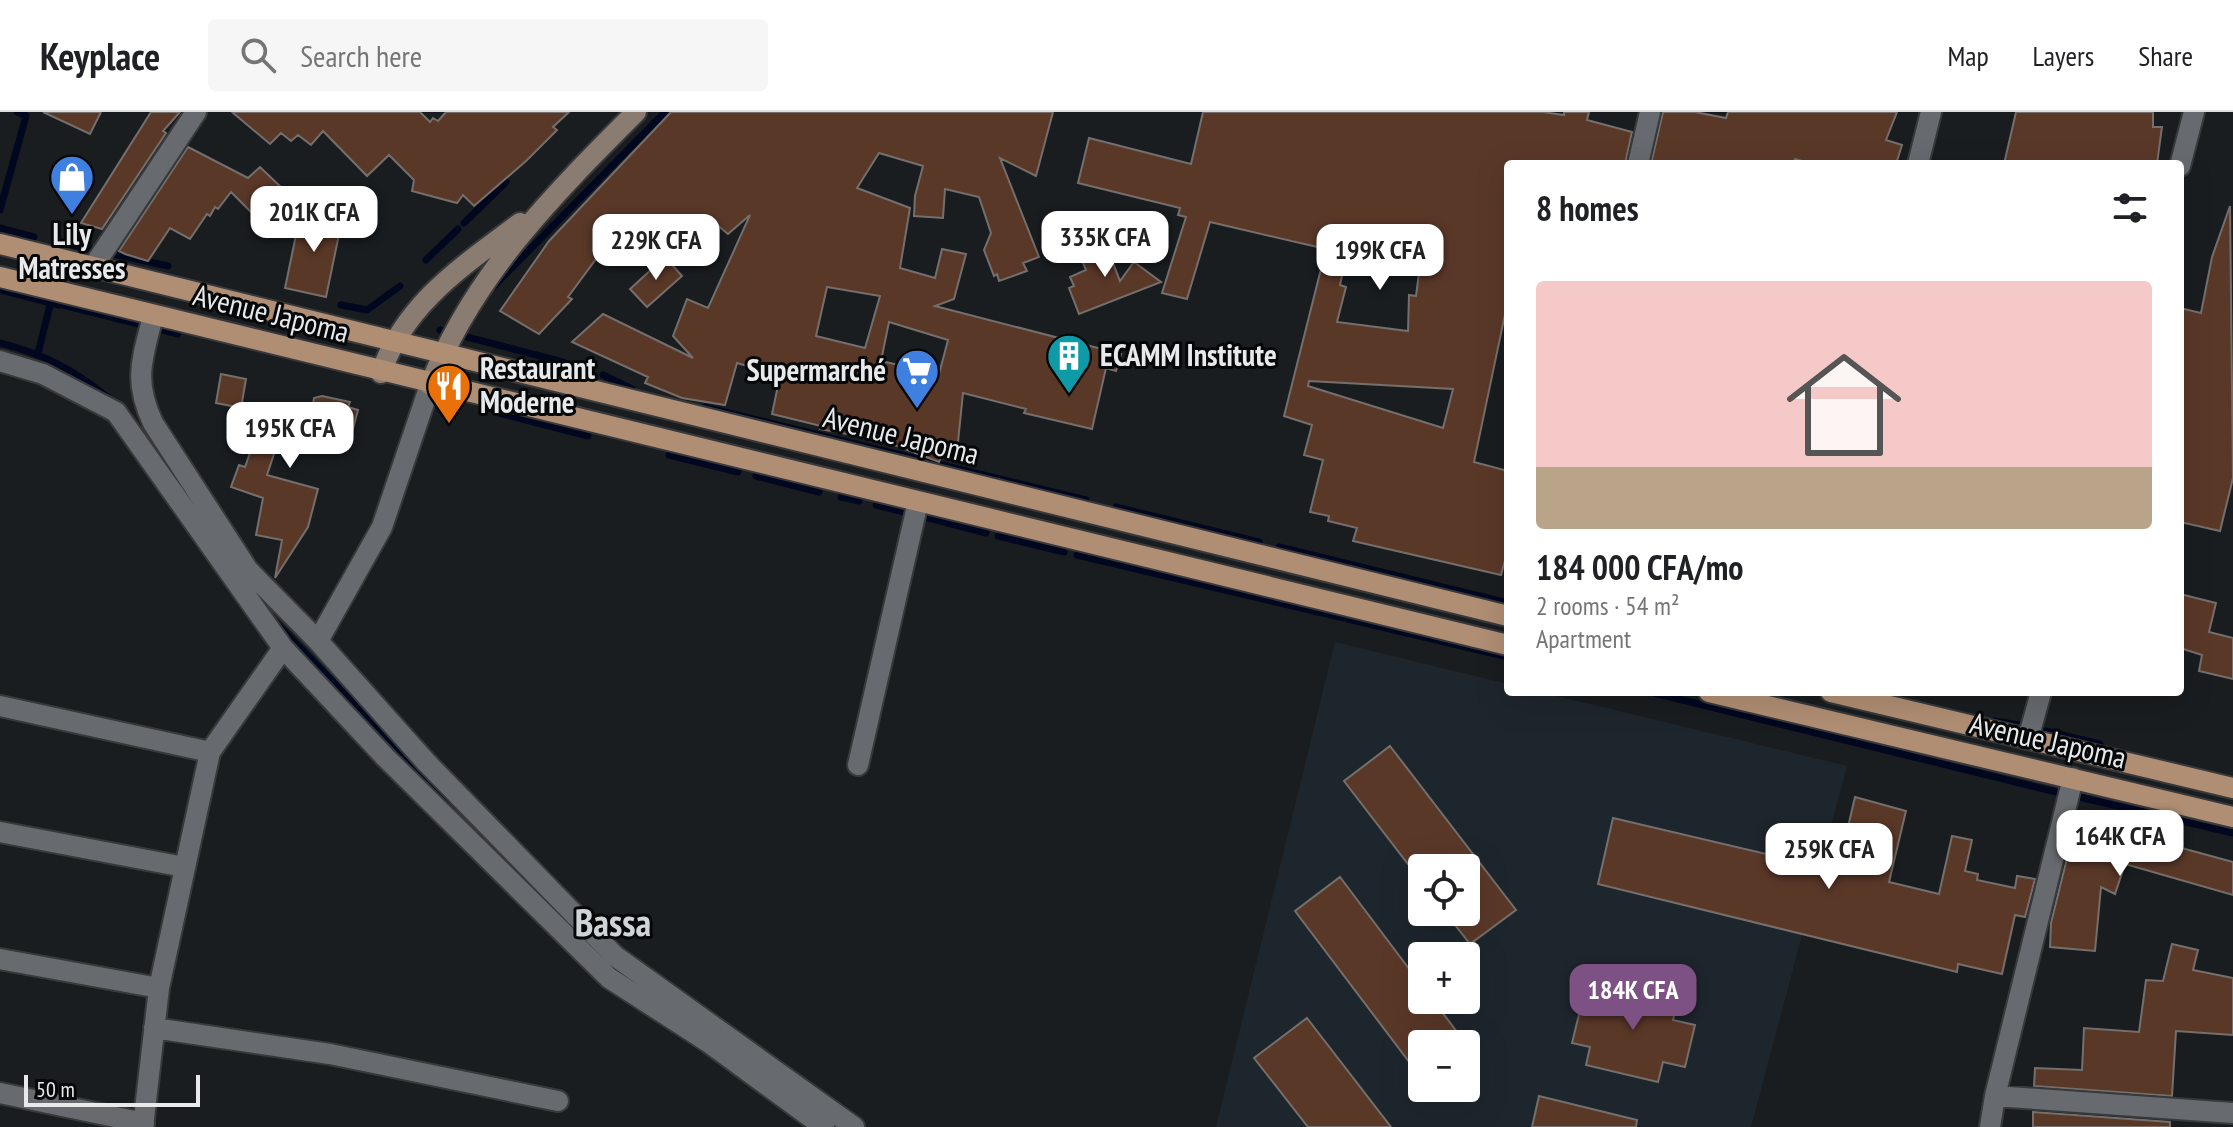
<!DOCTYPE html>
<meta charset="utf-8">
<style>
:root{--surface:#fff;--page:#f6f6f6;--text:#202124;--muted:#757577;--line:#e0e0e0;--accent:#7d5183}
body{margin:0;font-family:"PT Sans Narrow",sans-serif;background:var(--page);color:var(--text);height:100vh;display:flex;flex-direction:column;font-size:30px;white-space:nowrap}
*{box-sizing:border-box;margin:0}
p{font-size:26px;color:var(--muted)}
.icon{flex:none;width:44px;height:44px;fill:none;stroke:currentColor;stroke-width:2;stroke-linecap:round;stroke-linejoin:round}
.map{position:relative;flex:1;overflow:hidden}
.sheet{position:absolute;left:1504px;top:48px;width:680px;height:536px;display:flex;flex-direction:column;background:var(--surface);border-radius:8px;box-shadow:0 8px 32px #0002}
.sheet>*{flex:none}
.fabs{position:absolute;left:1408px;top:742px;display:grid;gap:16px}
.fabs a{display:grid;place-items:center;width:72px;height:72px;border-radius:8px;background:var(--surface);box-shadow:0 8px 32px #0002;font-size:40px}
.scale{position:absolute;left:24px;bottom:20px;width:176px;box-sizing:border-box;padding-left:8px;border:4px solid #e7e9eb;border-top:0;font-size:22px;line-height:28px;white-space:nowrap;color:#e7e9eb;-webkit-text-stroke:6px #060708;paint-order:stroke}
.price{position:absolute;translate:-50% -68px;padding:0 18px;border-radius:16px;background:#fff;color:#222;font-size:26px;line-height:52px;filter:drop-shadow(0 2px 4px #0008)}
.price::after{content:'';position:absolute;left:50%;top:48px;width:24px;height:18px;margin-left:-12px;background:inherit;clip-path:polygon(0 0,100% 0,50% 100%)}
.price.on{background:var(--accent);color:#fff}
ul{padding:0;list-style:none}
li{display:grid;align-content:center;gap:16px;height:424px;padding:0 32px}
li+li{border-top:2px solid var(--line)}
li span{display:grid;place-items:center;height:248px;border-radius:8px;color:#555}
li>.icon{margin-inline-start:auto}
span .icon{width:144px;height:144px;fill:#fffc;stroke-width:1}
li b{font-size:34px}
h2{display:flex;justify-content:space-between;align-items:center;height:96px;padding:0 32px;font-size:34px}
header{display:flex;align-items:center;gap:48px;box-sizing:border-box;height:112px;padding:0 40px;background:var(--surface);border-bottom:2px solid var(--line)}
header strong{font-size:38px}
nav{display:flex;gap:44px;margin-inline-start:auto;font-size:28px}
.search{width:560px;height:72px;background:var(--page);display:flex;align-items:center;gap:20px;box-sizing:border-box;padding:0 28px;border-radius:8px;color:var(--muted);font-size:30px}
.map>svg:first-child{display:block}
</style>
<header>
<strong>Keyplace</strong>
<div class="search"><svg class="icon" aria-label="search" viewBox="0 0 24 24"><circle cx="10" cy="10" r="6"/><path d="M15 15l6 6"/></svg>Search here</div>
<nav><a>Map</a><a>Layers</a><a>Share</a></nav>
</header>
<div class="map">
<svg width="2233" height="1015" viewBox="0 0 2233 1015">
<rect width="100%" height="100%" fill="#191d20"/>
<path fill="#1e262d" fill-rule="evenodd" d="M1335,530L1508,572V580H1540L1847,654L1751,1015H1216ZM1422,756H1466V800H1422ZM1422,844H1466V888H1422ZM1422,932H1466V976H1422Z"/>
<g fill="none" stroke-linecap="round" stroke-linejoin="round">
<path stroke="#00071f" stroke-width="7" d="M0,98L26,4L17,0
M464,111L506,70
M0,116L34,125
M64,131L168,154
M426,148L458,117
M493,175L665,0
M0,178L59,193
M63,193L178,222
M341,193L367,198L400,174
M440,218L563,250
M0,231C46,243 73,257 110,287
M38,241L50,193
M603,263L632,277
M704,295L1086,388
M495,300L588,324
M669,343L738,360
M756,364L819,380
M841,385L859,389
M876,393L904,400
M1116,395L1259,430
M921,404L986,421
M998,424L1064,440
M1279,435L1508,491
M1077,443L1508,545
M276,511L540,784
M1650,580L2060,681
M1994,609L2020,613
M2045,619L2100,632
M2079,685L2233,721
M608,853L638,872"/>
</g>
<path fill="#5a3828" stroke="#746f6c" stroke-width="2" fill-rule="evenodd" d="M43,0H101L90,22Z
M151,0H180L163,19L166,21L102,117L81,111Z
M232,0H420L430,10L433,6L438,9L446,0H569L553,15L557,18L526,49L474,94L463,83L457,91L412,79L414,68L389,43L367,64L323,19L311,33L298,23L291,29L281,21L270,32Z
M671,0H1053L1036,64L1000,46L1039,145L1023,151L1027,159L999,169L997,162L994,164L984,138L991,121L979,85L945,77L943,106L914,104L915,84L923,54L879,41L857,76L910,96L900,156L935,166L942,137L966,142L954,187L935,194L1121,242L1116,259L1106,256L1092,317L1024,301L1026,297L963,281L957,340L944,337L939,350L884,329L820,317L821,314L772,302L780,264L737,251L725,293L682,286L645,271L648,265L572,230L603,202L693,246L673,224L687,187L708,196L750,103L728,122L705,103L658,150L631,125L607,151L599,143L568,185L572,187L539,222L500,199L549,129ZM827,175L880,184L865,236L816,224ZM889,210L948,228L939,262L881,249Z
M1203,0H1543L1564,3V0H1589L1587,8L1632,20L1625,52H1508V188L1474,350L1508,359V437L1501,463L1353,429L1357,416L1328,409L1329,404L1310,400L1323,348L1304,343L1312,313L1284,304L1326,137L1210,110L1187,187L1162,181L1186,105L1178,103L1180,96L1078,71L1089,26L1191,52ZM1388,117L1424,123L1416,184L1409,183L1408,219L1337,210L1346,175L1340,173L1348,136L1382,141ZM1309,269L1453,277L1443,316L1308,274Z
M1663,0H1695L1726,6L1728,0H1897L1886,28L1902,33L1896,52H1812L1795,47L1793,52H1651Z
M2016,0H2153V15H2162L2157,52H2004Z
M188,35L248,66L260,55L282,76L254,103L231,80L218,97L215,95L210,104L207,102L190,127L170,116L148,149L125,142L119,139Z
M2230,94L2233,366L2220,419L2180,410V196L2201,201L2212,145Z
M301,99L342,108L326,185L285,176Z
M1103,125L1120,169L1134,150L1161,170L1079,202L1069,176L1074,174L1070,165L1086,158L1077,136Z
M665,145L682,164L647,195L630,177Z
M221,262L246,267L241,296L216,291Z
M322,284L350,290L348,295L358,298L348,336L331,327L328,339L279,327L267,363L318,377L308,415L275,466L282,428L256,423L263,386L231,375L239,353L245,355L257,321L244,317L247,302L309,316L314,286Z
M2180,482L2216,491L2209,520L2233,526V567L2199,559L2202,543L2180,536Z
M1390,634L1516,798L1470,832L1445,800H1466V756H1411L1344,669Z
M1855,685L1906,699L1889,770L1939,782L1952,724L1972,728L1965,759L1978,762L1977,768L2015,776L2017,764L2035,767L2025,805L2015,803L2002,862L1958,852L1957,860L1598,772L1613,706L1822,755L1827,732H1844Z
M2075,714L2115,724L2116,718L2233,750V783L2125,752L2115,782L2101,775L2095,839L2050,835L2051,811Z
M1340,765L1422,874V888H1433L1466,932H1422V967L1295,799Z
M2172,832L2198,838L2193,858L2233,866V923L2176,919L2172,984L2034,974L2035,956L2082,958L2084,916L2139,920L2146,868L2163,869Z
M1605,869L1679,886L1673,908L1695,913L1685,955L1663,950L1658,970L1586,953L1590,935L1572,931L1583,886L1600,890Z
M1307,906L1391,1015H1308L1254,946Z
M1539,984L1637,1008L1636,1015H1532Z
M2033,1000L2170,1010V1015H2033Z"/>
<g fill="none" stroke-linecap="round" stroke-linejoin="round">
<g stroke="#37393b" stroke-width="24">
<path id="street" d="M1638,52L1650,0
M1918,52L1931,0
M2180,54L2194,0
M93,155L196,0
M153,204C142,248 133,268 153,311L248,458L318,529L426,650L615,844L854,1015
M0,249L43,262L116,300L283,536L385,645L609,866L708,930L824,1015
M318,529L382,415L430,273
M0,594L210,640
M2028,627L2041,580
M858,653L918,390
M0,720L184,755
M0,847L159,876
M154,916L330,942L558,989
M0,981L144,1011
M1995,984L2233,1001
M143,1015L159,876L210,640L283,536
M1990,1015L1995,984L2073,666"/>
</g>
<g stroke="#37393b" stroke-width="24">
<path id="secondary" d="M381,261C405,191 463,154 520,111
M430,273C473,163 554,82 636,0"/>
</g>
<g stroke="#37393b" stroke-width="24">
<path id="primary" d="M0,132L1508,504
M0,165L1508,533
M1709,580L2233,705
M1831,580L2233,676"/>
</g>
<use href="#street" stroke="#676b6f" stroke-width="20"/>
<use href="#secondary" stroke="#8b7c71" stroke-width="20"/>
<use href="#primary" stroke="#b08e74" stroke-width="20"/>
</g>
<defs>
<g id="shop-pin" transform="scale(2.3)"><path d="M0 17L-7.5 6A9.5 9.5 0 1 1 7.5 6Z" fill="#3f7fe0" stroke="#060708"/><path d="M-5-2.5h2.3a2.7 3.5 0 0 1 5.4 0H5L5.5 6h-11ZM-1.5-2.5h3a1.5 2.3 0 0 0-3 0Z" fill="#fff"/></g>
<g id="building-pin" transform="scale(2.3)"><path d="M0 17L-7.5 6A9.5 9.5 0 1 1 7.5 6Z" fill="#0f9aa8" stroke="#060708"/><path d="M-4-6H4V6H1V3H-1V6H-4ZM-2.5-4.3h1.7v1.8h-1.7ZM.8-4.3h1.7v1.8H.8ZM-2.5-1h1.7V.8h-1.7ZM.8-1h1.7V.8H.8Z" fill="#fff"/></g>
<g id="supermarket-pin" transform="scale(2.3)"><path d="M0 17L-7.5 6A9.5 9.5 0 1 1 7.5 6Z" fill="#3f7fe0" stroke="#060708"/><path d="M-6-5.5h2.5l.6 2H6L4.5 2H-2.5L-4.4-4H-6ZM-1.5 3.2a1.3 1.3 0 1 0 .1 0ZM3 3.2a1.3 1.3 0 1 0 .1 0Z" fill="#fff"/></g>
<g id="restaurant-pin" transform="scale(2.3)"><path d="M0 17L-7.5 6A9.5 9.5 0 1 1 7.5 6Z" fill="#e8710a" stroke="#060708"/><path d="M-5-6h1v4h1v-4h1v4h1v-4h1v5L-1.5 .5V6h-2V.5L-5-1ZM5-6V6H3V1.5H1.5Q1.5-4 5-6Z" fill="#fff"/></g>
</defs>
<g fill-rule="evenodd">
<use href="#shop-pin" x="72" y="65"/>
<use href="#building-pin" x="1069" y="244"/>
<use href="#supermarket-pin" x="917" y="259"/>
<use href="#restaurant-pin" x="449" y="274"/>
</g>
<g text-anchor="middle" stroke-width="6" stroke-linejoin="round" paint-order="stroke">
<g font-size="30" font-weight="bold" fill="#e7e9eb" stroke="#060708" text-anchor="start">
<text x="72" y="133" text-anchor="middle">Lily<tspan x="72" dy="34">Matresses</tspan></text>
<text x="1100" y="254">ECAMM Institute</text>
<text x="480" y="267">Restaurant<tspan x="480" dy="34">Moderne</tspan></text>
<text x="886" y="269" text-anchor="end">Supermarché</text>
</g>
<g font-size="30" fill="#e7e9eb" stroke="#060708">
<text transform="translate(271 202) rotate(14)" y="10">Avenue Japoma</text>
<text transform="translate(901 324) rotate(14)" y="10">Avenue Japoma</text>
<text transform="translate(2048 629) rotate(13)" y="10">Avenue Japoma</text>
</g>
<g font-size="38" font-weight="bold" fill="#cfd4d8" stroke="#060708">
<text x="613" y="824">Bassa</text>
</g>
</g>
</svg>
<div class="fabs">
<a><svg class="icon" aria-label="locate" viewBox="0 0 24 24"><circle cx="12" cy="12" r="6"/><path d="M12 2v4M12 18v4M2 12h4M18 12h4"/></svg></a>
<a>+</a>
<a>−</a>
</div>
<div class="scale">50 m</div>
<b class="price" style="left:314px;top:142px">201K CFA</b>
<b class="price" style="left:1105px;top:167px">335K CFA</b>
<b class="price" style="left:656px;top:170px">229K CFA</b>
<b class="price" style="left:1380px;top:180px">199K CFA</b>
<b class="price" style="left:290px;top:358px">195K CFA</b>
<b class="price" style="left:2120px;top:766px">164K CFA</b>
<b class="price" style="left:1829px;top:779px">259K CFA</b>
<b class="price on" style="left:1633px;top:920px">184K CFA</b>
<section class="sheet">
<h2>8 homes<svg class="icon" aria-label="filters" viewBox="0 0 24 24"><path d="M4 7h16M4 17h16"/><circle cx="9" cy="7" r="2"/><circle cx="15" cy="17" r="2"/></svg></h2>
<ul>
<li><span style="background:linear-gradient(#f6c9c9 75%,#b9a48a 0)"><svg class="icon" aria-label="home" viewBox="0 0 24 24"><path d="M3 11l9-7 9 7M6 9v11h12V9"/></svg></span><div><b>184 000 CFA/mo</b><p>2 rooms · 54 m²</p><p>Apartment</p></div></li>
</ul>
</section>
</div>
